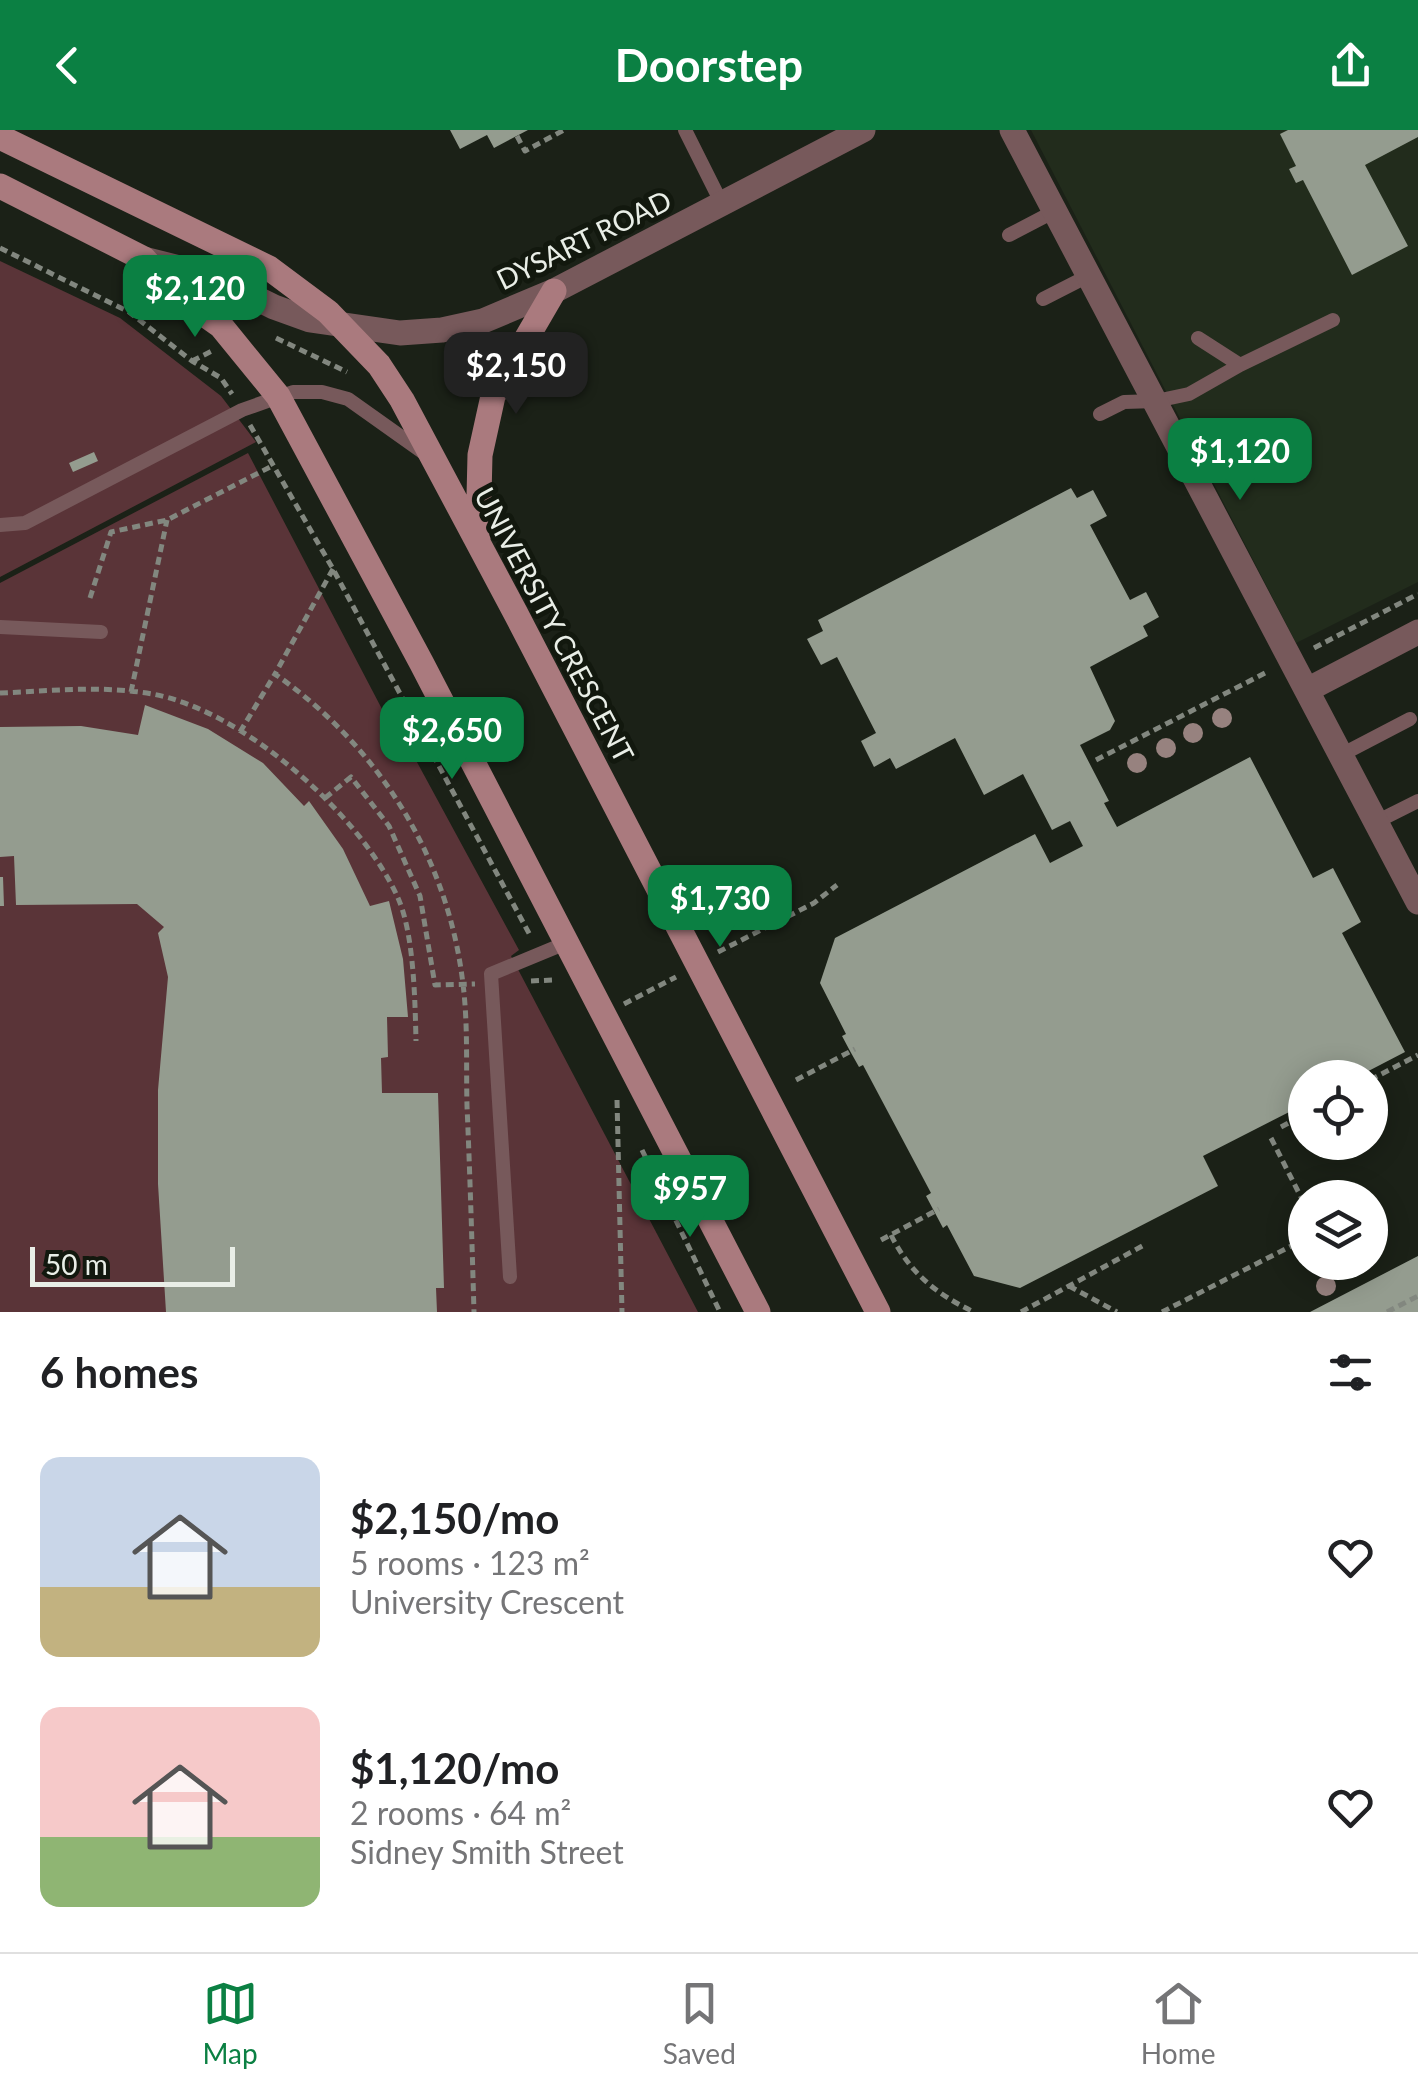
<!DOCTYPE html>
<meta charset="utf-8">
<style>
:root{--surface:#fff;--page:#f2f2f2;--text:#202124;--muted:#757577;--line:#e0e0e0;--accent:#0b8043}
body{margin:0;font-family:Lato,sans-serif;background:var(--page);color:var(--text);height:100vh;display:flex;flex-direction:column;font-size:38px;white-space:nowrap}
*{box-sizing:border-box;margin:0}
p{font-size:32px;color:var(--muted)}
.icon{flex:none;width:55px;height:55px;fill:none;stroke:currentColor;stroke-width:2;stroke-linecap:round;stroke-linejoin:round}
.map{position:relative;height:1182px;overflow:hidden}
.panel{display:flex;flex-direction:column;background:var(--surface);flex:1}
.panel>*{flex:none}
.tools{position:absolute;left:1288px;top:930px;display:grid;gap:20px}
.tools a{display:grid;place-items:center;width:100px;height:100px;border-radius:50%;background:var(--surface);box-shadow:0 5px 25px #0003;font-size:50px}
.scale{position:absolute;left:30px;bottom:25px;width:205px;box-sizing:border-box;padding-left:10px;border:5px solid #e9eee7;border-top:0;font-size:28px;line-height:35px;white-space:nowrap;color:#e9eee7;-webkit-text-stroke:8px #12180e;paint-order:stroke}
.price{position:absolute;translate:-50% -85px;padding:0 22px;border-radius:20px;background:var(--accent);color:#fff;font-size:32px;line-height:65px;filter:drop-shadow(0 2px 5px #0008)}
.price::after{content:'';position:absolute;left:50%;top:60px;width:30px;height:22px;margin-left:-15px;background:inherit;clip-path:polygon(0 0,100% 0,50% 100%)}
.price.active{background:#222;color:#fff}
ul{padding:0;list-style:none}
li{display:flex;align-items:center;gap:30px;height:250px;padding:0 40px}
li span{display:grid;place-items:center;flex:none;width:280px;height:200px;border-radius:20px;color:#555}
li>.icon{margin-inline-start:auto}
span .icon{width:120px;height:120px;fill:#fffc;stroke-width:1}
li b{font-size:42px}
h2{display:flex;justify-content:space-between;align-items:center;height:120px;padding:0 40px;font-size:42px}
header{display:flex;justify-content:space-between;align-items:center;height:130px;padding:0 40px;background:var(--accent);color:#fff;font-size:45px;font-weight:700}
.tabs{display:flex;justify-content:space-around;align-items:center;height:140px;border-top:2px solid var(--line);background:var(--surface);font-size:28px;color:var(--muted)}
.tabs a{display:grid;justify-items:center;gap:5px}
.tabs .active{color:var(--accent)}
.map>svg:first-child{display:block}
</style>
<header><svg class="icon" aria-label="back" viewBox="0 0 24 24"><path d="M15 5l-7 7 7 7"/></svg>Doorstep<svg class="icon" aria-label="share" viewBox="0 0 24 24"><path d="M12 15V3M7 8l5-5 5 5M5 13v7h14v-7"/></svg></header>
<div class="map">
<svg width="1418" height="1182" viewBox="0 0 1418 1182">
<rect width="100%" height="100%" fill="#1b2117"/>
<path fill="#222c1c" d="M1031,0H1418V452L1296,513Z"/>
<path fill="#5a3438" d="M0,131L120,188L221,266L256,312L0,447Z
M248,323L394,602L399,599L519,820L511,826L698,1182H0V453Z"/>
<path fill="#949c8f" d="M450,0H528L494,18L487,5L460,19Z
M1288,0H1418V7L1365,35L1408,116L1352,145L1303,50L1296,53L1289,39L1296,36L1280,4Z
M94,322L98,331L73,342L69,333Z
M1071,358L1077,368L1093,360L1107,386L1090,395L1130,470L1146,462L1159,487L1143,496L1148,506L1090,537L1115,591L1110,600L1080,615L1109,671L1104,673L1117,697L1250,627L1313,748L1333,738L1361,792L1342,803L1405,922L1355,948H1305V974L1203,1026L1218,1056L1020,1158L974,1146L947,1095L943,1098L926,1066L931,1063L863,935L859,937L850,921L842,906L846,904L820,853L835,808L1035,704L1050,733L1083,716L1070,691L1052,700L1023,644L984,665L955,608L896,639L890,628L874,637L861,611L876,603L837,527L821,535L807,509L823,501L818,490Z
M145,575L208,599L263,633L304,676L309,671L343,719L370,776L389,771L403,829L408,887H387L388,927L381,928L382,963H438L444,1158H436L437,1182H166L158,1054V960L168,847L158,803L164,797L137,774L16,775L14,726L0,727V597L81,596L138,605Z
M0,747H3L4,776H0Z
M1418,1126V1182H1310Z"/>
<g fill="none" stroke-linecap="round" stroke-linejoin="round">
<path stroke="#82877f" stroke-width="5" stroke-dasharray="8 5" stroke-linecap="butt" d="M517,6L525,21L564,0
M0,118L129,182L192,231L221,248L232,264
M276,208L347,242
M192,231L212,221
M250,295L333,439L531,807
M333,439L275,544C379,617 448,727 463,854C468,894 466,936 467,976C470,1045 472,1113 474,1182
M90,468L111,402L167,390L274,335
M1314,518L1418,464
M131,562L167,390
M0,563C50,561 103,555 152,564C243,580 361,685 398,768C414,804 415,870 416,911
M240,602L275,544
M1096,630L1269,541
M325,668L351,647L389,696L420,766L435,855L475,854
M718,822L814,773L837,755
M531,851L552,850
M624,874L676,847
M796,950L855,919
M1370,950L1418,925
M617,970L622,1182
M1281,997L1305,984
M1271,1008L1305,1075
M642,1020L720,1182
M891,1105C910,1143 936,1164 974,1182
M881,1110L939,1079
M1069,1156L1117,1182
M1021,1182L1146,1114
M1162,1182L1305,1109
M1387,1182L1418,1166"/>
<path stroke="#77595b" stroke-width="14" d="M685,0L722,74
M1009,105L1055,81
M1043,169L1088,146
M1240,235L1333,190
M1100,284L1124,272L1156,271L1189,264L1240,235L1198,208
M0,395L25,393L242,280L293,262H322L348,269L424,323
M0,497L101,502
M1341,625L1410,589
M1376,692L1418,671
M510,1147L491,844L566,813"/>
<path stroke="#77595b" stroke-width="25" d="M1012,0L1418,772
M1307,560L1418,502"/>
<path stroke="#77595b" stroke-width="25" d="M144,129L211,146L274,177L310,190L400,203L442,200L483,191L554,161L863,0"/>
<path stroke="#aa7a7e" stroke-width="25" d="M0,7L269,138L328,182L379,235L402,270L515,482L878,1182
M0,56L144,129L177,165L221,196L278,266L421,532L758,1182
M478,409L480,325L493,266L554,161"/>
</g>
<g fill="#97827f">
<circle cx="1222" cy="588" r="10"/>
<circle cx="1193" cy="603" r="10"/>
<circle cx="1166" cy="618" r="10"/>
<circle cx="1137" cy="633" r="10"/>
<circle cx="1326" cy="1156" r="10"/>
</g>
<g text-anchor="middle" stroke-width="10" stroke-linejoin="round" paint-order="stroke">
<g font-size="28" fill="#e9eee7" stroke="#12180e">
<text transform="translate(584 110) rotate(-26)" y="10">DYSART ROAD</text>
<text transform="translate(554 495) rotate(62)" y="10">UNIVERSITY CRESCENT</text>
</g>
</g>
</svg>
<div class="tools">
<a><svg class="icon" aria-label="locate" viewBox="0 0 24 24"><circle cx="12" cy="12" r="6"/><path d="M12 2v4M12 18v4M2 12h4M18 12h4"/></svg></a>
<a><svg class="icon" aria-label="layers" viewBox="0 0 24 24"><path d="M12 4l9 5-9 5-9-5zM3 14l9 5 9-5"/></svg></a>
</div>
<div class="scale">50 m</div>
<b class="price" style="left:195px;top:210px">$2,120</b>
<b class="price active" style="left:516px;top:287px">$2,150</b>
<b class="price" style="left:1240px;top:373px">$1,120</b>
<b class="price" style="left:452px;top:652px">$2,650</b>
<b class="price" style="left:720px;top:820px">$1,730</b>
<b class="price" style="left:690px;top:1110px">$957</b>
</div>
<section class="panel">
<h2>6 homes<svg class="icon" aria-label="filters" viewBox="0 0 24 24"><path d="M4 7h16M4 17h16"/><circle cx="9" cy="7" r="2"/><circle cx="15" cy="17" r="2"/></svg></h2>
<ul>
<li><span style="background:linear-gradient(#c9d6e8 65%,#c2b280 0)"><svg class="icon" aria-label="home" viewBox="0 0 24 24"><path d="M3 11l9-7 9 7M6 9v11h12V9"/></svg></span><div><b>$2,150/mo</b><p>5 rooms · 123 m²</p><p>University Crescent</p></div><svg class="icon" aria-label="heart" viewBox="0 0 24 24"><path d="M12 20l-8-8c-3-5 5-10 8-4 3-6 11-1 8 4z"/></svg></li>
<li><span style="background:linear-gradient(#f6c9c9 65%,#8fb573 0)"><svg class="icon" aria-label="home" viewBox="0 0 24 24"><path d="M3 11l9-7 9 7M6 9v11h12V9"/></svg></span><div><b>$1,120/mo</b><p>2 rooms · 64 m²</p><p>Sidney Smith Street</p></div><svg class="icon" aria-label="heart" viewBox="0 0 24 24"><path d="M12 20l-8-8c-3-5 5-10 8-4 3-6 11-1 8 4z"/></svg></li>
</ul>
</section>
<nav class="tabs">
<a class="active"><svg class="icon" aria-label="map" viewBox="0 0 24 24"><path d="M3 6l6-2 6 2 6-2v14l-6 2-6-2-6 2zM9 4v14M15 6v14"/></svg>Map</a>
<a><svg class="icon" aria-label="saved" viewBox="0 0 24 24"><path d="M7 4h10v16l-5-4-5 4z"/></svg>Saved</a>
<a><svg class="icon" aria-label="home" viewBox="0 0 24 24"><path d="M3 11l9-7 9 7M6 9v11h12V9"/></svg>Home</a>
</nav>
